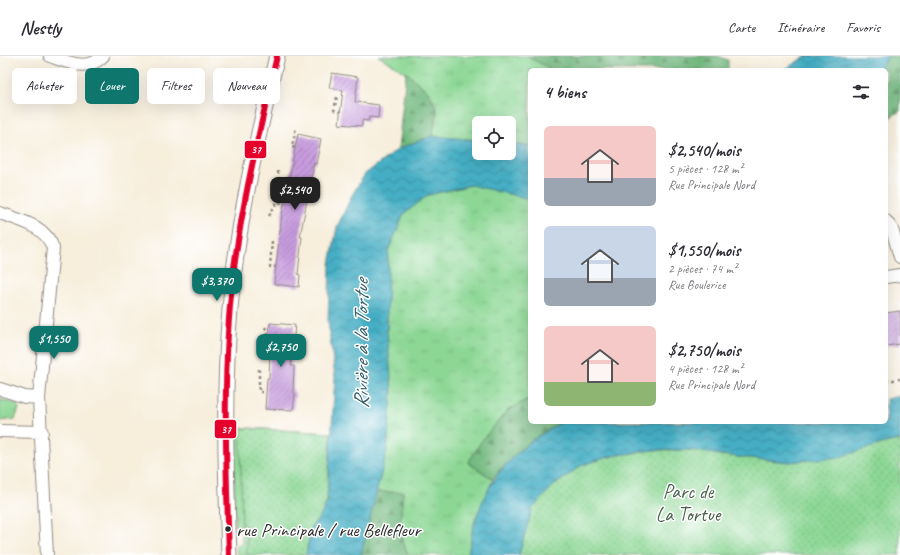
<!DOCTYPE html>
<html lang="fr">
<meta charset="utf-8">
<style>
:root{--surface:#fff;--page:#f7f7f7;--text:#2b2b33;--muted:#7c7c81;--line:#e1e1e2;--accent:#0f766e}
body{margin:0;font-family:Caveat,sans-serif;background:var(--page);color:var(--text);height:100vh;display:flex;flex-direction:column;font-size:15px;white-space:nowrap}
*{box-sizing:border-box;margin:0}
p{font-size:13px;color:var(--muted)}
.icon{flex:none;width:22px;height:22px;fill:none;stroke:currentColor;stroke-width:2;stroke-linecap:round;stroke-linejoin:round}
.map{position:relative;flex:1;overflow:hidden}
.drawer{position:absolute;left:528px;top:12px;width:360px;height:356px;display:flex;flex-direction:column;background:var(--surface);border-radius:6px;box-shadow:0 4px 16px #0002}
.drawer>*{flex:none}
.top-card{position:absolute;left:12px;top:12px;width:380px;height:36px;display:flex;gap:8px}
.controls{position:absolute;left:472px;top:60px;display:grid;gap:8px}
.controls a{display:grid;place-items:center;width:44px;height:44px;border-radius:6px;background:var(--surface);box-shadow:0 4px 16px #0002;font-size:20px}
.price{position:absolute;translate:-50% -34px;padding:0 9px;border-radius:8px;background:var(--accent);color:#fff;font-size:13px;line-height:26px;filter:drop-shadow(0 1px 2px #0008)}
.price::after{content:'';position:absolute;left:50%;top:24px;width:12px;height:9px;margin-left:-6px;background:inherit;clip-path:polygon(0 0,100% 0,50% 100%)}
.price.active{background:#222;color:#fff}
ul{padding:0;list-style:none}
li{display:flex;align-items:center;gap:12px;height:100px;padding:0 16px}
li span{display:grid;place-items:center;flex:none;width:112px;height:80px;border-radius:6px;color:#555}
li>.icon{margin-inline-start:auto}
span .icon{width:48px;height:48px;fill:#fffc;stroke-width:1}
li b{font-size:17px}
h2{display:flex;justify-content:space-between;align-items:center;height:48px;padding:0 16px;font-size:17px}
.pill{padding:0 14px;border-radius:6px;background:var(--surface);box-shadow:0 4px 16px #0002;font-size:14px;line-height:36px}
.pill.active{background:var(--accent);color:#fff}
header{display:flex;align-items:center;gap:24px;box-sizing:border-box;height:56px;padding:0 20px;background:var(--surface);border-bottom:1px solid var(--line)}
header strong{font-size:19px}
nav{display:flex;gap:22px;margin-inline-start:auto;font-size:14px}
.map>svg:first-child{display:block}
</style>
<header>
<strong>Nestly</strong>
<nav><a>Carte</a><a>Itinéraire</a><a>Favoris</a></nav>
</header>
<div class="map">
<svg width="900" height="499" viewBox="0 0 900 499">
<defs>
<pattern id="grass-tufts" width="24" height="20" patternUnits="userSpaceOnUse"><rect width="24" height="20" fill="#8cd794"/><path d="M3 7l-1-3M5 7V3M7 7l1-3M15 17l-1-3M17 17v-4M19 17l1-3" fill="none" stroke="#79b980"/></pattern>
<pattern id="forest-firs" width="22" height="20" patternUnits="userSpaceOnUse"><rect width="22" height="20" fill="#71b87e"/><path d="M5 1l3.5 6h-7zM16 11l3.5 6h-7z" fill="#5d9667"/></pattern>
<pattern id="park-dots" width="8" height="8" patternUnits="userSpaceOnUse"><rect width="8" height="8" fill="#8cd794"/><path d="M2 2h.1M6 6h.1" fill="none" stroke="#79b980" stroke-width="1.8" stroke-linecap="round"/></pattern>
<pattern id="water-waves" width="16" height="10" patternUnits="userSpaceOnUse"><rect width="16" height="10" fill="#45aec4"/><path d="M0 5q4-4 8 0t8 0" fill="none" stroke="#3a8e9f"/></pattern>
<pattern id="building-hatch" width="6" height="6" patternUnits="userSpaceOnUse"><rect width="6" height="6" fill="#c79bde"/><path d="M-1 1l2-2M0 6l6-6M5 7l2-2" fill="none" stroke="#a27fb4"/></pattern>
</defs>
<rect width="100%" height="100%" fill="#fff"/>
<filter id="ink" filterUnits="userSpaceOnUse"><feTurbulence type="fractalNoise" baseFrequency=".025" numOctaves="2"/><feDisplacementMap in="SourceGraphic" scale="8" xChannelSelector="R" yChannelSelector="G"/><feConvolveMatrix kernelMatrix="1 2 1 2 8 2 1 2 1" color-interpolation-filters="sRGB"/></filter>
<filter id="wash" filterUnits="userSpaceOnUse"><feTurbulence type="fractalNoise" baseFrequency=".012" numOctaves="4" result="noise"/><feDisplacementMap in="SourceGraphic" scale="16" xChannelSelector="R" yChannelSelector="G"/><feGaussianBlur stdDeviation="0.9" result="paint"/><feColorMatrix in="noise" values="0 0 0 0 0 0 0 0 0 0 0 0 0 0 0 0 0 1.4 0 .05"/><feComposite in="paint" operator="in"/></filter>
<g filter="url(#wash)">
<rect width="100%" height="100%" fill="#f7eedc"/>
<path fill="url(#grass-tufts)" stroke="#5c8160" d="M378,0H527L553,14H530V90L509,88V67H479V84L432,80C434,72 438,63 437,55C436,33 396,10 378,0Z
M472,129L530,143V342L507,355L469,407L493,423L475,463L468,499H408L399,475L403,437L376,436L387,394L392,336L387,275L388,195L404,158L428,139Z
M0,343L17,348L19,353L15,363L0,365Z
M233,371L331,377L306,499L241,389L242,469H247V499H237L236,489L242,488V470H235Z"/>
<path fill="url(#forest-firs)" stroke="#4e7254" d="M527,0H718L728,4V14H553Z
M889,0H900V55L886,64V14H878Z
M406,16L429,37L437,55L432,80L398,93Z
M530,342V366H562C531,383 515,396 493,423L468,407L482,384L507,355Z
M376,436H403L399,475L408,499H361Z"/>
<path fill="url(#park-dots)" stroke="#5c8160" d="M240,372L331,377L327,446L320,461L311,471L306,499H247V470L242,469Z
M900,384V499H519L532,453L552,431L582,409L612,400L653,394H692L720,399L789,406Z"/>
<path fill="url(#water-waves)" stroke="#386c78" d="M806,0H889L878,14H784Z
M432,80L479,84V97H509V88L530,90V143L471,129L428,139L404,158L388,195L387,275L392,336L387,394L361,499H306L311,471L320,461L327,446L335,321L328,265L330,208L337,171L352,139L365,118L398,93Z
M900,340V384L888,386L840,401L789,406L720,399L692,394H653L612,400L582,409L552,431L532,453L519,499H468C470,487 472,474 476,463C491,415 520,389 562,366H886V343Z"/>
<g id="blocks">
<path fill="url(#building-hatch)" d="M332,17L358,21L355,46L379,49L378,62L369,61L368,65L362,64V70L339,68L343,34L329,32Z
M298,78L321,83L316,108L314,107L300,181H302L298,218L300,219L299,231L274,228L282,158Z
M900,255V288L886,290V257Z
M270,267L295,269L291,310H294L293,335L295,338L293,354L265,353L267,322H269L270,291H268Z"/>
</g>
</g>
<g filter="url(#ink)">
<use href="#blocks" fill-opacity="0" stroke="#918c84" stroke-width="1"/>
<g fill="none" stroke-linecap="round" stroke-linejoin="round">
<g stroke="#918c84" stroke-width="14">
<path id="minor" d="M50,0C67,6 88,16 103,0
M0,157C21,165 45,169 53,192L39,342L47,499
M886,165L892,173L900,201
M886,221L900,219
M0,333L25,341L39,342
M0,375L42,376"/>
</g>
<g stroke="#918c84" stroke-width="17">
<path id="tertiary" d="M229,499C226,417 223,335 230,253C237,168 257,83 277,0"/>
</g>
<path stroke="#918c84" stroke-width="2.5" stroke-dasharray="3 3" stroke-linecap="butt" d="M337,41L334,54L340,56
M295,92L292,91L296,71
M278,115L279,132L287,133
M269,160L277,146L285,147
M272,185L270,211H276
M265,271L269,281
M259,313V336H266
M886,325L900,323"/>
<use href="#minor" stroke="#fff" stroke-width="12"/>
<use href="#tertiary" stroke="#fff" stroke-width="15"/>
<g stroke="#fff" stroke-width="9">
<path id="bus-1" d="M229,499C226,406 222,313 233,220C242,146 260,73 277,0"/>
</g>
<use href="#bus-1" stroke="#e4002b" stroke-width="6"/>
</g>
</g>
<circle fill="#2b2b2b" stroke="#fff" stroke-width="1.5" cx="228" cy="473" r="3.5"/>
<g text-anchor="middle" stroke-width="3" stroke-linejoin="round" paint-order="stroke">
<g font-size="19" fill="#2b2b2b" stroke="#fff" text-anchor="start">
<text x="236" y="480">rue Principale / rue Bellefleur</text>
</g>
<g font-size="20" fill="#485f4a" stroke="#fff">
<text x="688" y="442">Parc de<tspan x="688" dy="23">La Tortue</tspan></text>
</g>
<g font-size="21" font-style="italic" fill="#355f68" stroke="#fff">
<text transform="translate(361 288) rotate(-90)" y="7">Rivière à la Tortue</text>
</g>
</g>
<g stroke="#fff" stroke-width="1.5">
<rect x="244" y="84" width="23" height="19" rx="4" fill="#e4002b"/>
<rect x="214" y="363" width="23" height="20" rx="4" fill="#e4002b"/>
</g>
<g font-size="11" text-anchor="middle" font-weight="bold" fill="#fff">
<text x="256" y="97">37</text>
<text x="226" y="377">37</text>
</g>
</svg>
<div class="controls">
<a><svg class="icon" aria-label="locate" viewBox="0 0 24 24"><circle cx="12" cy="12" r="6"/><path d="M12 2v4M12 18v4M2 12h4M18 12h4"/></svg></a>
</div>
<b class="price active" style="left:295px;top:155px">$2,540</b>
<b class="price" style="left:217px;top:246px">$3,370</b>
<b class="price" style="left:54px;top:304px">$1,550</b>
<b class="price" style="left:281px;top:312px">$2,750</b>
<div class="top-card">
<a class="pill">Acheter</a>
<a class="pill active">Louer</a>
<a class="pill">Filtres</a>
<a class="pill">Nouveau</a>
</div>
<section class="drawer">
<h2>4 biens<svg class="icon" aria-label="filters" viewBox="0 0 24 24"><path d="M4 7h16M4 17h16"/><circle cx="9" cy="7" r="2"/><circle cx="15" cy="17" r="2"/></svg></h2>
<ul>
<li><span style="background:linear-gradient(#f6c9c9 65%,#9aa5b1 0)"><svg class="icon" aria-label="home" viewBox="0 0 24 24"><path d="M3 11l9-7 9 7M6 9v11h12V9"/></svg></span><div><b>$2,540/mois</b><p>5 pièces · 128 m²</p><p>Rue Principale Nord</p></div></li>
<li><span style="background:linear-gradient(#c9d6e8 65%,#9aa5b1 0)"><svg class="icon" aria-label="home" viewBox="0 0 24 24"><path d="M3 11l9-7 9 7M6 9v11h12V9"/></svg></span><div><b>$1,550/mois</b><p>2 pièces · 74 m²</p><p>Rue Boulerice</p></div></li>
<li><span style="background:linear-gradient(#f6c9c9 70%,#8fb573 0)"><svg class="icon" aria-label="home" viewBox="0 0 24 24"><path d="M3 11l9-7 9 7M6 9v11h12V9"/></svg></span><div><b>$2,750/mois</b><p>4 pièces · 128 m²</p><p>Rue Principale Nord</p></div></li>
</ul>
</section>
</div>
